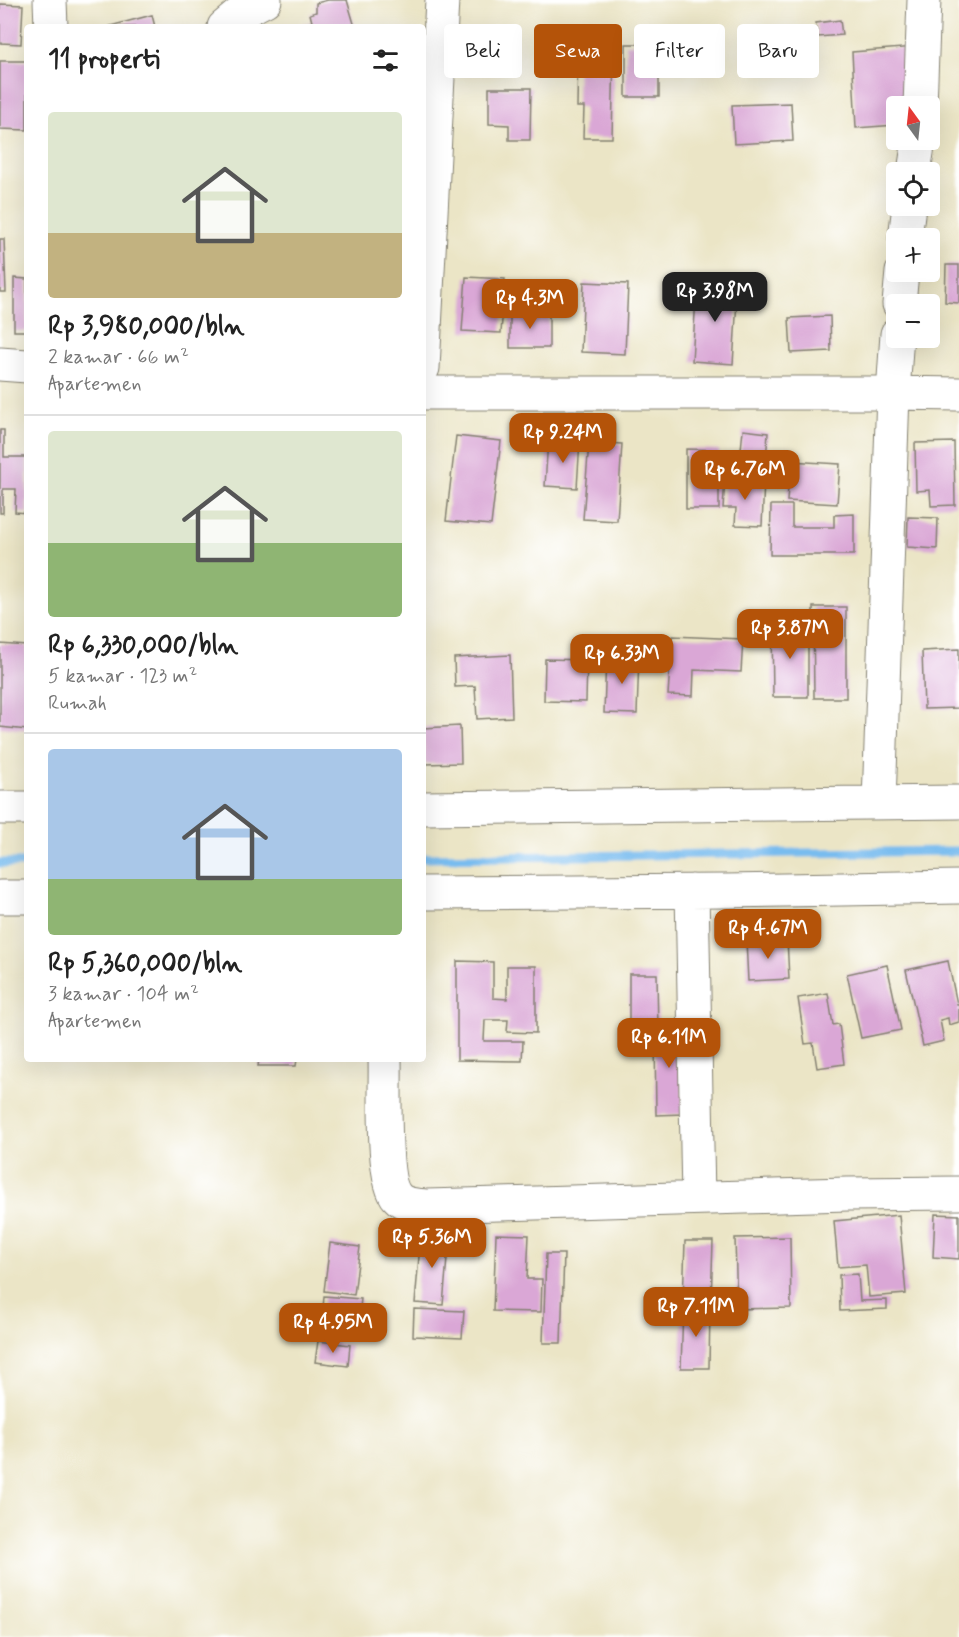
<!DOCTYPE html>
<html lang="id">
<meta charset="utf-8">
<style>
:root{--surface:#fff;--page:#f2f2f2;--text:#222;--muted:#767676;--line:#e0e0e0;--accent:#b45309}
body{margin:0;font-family:Mynerve,sans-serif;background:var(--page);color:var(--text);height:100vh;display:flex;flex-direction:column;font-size:22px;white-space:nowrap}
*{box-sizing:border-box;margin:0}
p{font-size:20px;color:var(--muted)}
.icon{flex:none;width:33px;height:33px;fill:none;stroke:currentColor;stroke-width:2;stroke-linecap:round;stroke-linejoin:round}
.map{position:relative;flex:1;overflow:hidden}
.sheet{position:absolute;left:24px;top:24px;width:402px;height:1038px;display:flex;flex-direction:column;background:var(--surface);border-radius:6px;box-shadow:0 6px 24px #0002}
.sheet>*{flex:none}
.banner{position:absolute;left:444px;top:24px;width:424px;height:54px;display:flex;gap:12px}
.needle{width:39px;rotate:345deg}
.buttons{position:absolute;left:886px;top:96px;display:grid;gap:12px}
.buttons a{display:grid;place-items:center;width:54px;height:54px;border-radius:6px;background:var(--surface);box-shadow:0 6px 24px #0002;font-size:30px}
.price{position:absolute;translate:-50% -51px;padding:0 14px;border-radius:12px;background:var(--accent);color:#fff;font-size:20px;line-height:39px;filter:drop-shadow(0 2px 3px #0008)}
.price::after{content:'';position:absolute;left:50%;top:36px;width:18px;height:14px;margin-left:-9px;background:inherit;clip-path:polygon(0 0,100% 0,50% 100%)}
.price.active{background:#222;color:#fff}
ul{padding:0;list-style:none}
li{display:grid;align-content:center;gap:12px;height:318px;padding:0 24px}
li+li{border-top:2px solid var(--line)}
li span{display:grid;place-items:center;height:186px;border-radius:6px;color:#555}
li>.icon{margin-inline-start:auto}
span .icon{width:108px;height:108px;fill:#fffc;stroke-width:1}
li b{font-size:26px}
h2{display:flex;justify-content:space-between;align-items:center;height:72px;padding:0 24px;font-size:26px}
.chip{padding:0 21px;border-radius:6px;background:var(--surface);box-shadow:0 6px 24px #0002;font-size:21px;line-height:54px}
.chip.active{background:var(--accent);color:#fff}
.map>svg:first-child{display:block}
</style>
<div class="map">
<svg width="959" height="1637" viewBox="0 0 959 1637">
<rect width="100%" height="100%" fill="#fff"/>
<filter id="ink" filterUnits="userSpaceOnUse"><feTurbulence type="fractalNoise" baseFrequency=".0167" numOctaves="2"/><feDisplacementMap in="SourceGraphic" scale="12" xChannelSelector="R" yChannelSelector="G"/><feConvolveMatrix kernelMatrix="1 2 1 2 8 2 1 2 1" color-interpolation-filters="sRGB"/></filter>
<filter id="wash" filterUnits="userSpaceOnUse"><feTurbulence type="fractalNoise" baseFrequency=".008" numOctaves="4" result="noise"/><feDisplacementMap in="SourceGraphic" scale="24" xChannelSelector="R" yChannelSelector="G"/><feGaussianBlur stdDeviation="1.35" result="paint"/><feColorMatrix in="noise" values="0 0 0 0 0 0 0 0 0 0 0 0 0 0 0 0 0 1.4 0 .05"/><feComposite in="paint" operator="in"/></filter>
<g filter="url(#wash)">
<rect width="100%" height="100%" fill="#ebe5c6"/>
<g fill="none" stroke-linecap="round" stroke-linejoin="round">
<path stroke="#78bcef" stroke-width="9" d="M423,858L959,851
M0,863H27"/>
</g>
<g id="blocks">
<path fill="#daa7d6" d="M328,0H347L355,27H303L302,24L312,22L310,14L316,12V3Z
M0,4L23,5L21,44L0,43Z
M152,15L155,27H110V26Z
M840,20L842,35L818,37L816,23Z
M626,44H659V97H626Z
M915,47L918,99L894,100L896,125L856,128L852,52Z
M578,51L614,52L612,138H583L584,107H577Z
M0,61H27V130L0,129Z
M489,88H531L530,140H509V125L489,124Z
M791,103L793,141L734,144L732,105Z
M0,239H4L6,292H0Z
M946,265H959V303L945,302Z
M466,277L505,279L501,333L462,331Z
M14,278L27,279V331H14Z
M584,282L628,284L625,354L581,352Z
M697,282L738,285L733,364L692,361Z
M510,311H549V348H510Z
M830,316L831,351L791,353L789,318Z
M0,430H4V457H27V513L15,512L16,489H3V513H0Z
M743,430L768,433L766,461L740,459Z
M456,436L501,441L491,525L446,521Z
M548,439L580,441L577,488L545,486Z
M589,442L622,444L617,521L583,519Z
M954,442L955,505L931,506L930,490L916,491L915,443Z
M686,449L719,450V509H686Z
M790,461L840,464L837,504L787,501Z
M725,479L764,480L762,526L735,525L736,508H723Z
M771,505H792V527H834V515L854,514V555H770Z
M908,517L938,518L937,549L907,547Z
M813,607H846V698H814Z
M772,624H808V697H773Z
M672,636L743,639L741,672L694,670L693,696L668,695Z
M0,644L27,646V730L0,727Z
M959,649V708L924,709L922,651Z
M510,655L512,717L477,719L475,686L455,687L454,658Z
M606,656L639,657L637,714L604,713Z
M545,659L587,660L586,702L544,701Z
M460,726L461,763L425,764L423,728Z
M787,938L789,979L748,981L746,940Z
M457,961L493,962V998L507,999V966H536V1033L507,1032L508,1020H485L484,1041H523L522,1061L457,1060Z
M948,961L957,1004H959V1022L949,1025L948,1018L940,1020L944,1041L923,1046L906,970Z
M887,965L901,1030L861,1038L847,974Z
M629,974H657L658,1032L629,1033Z
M828,993L833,1025L839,1024L844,1064L817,1068L813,1043L805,1044L798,998Z
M663,1022H682L683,1114L656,1115L655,1038Z
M259,1059H297L296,1066H258Z
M935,1214L959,1215V1259L933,1257Z
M899,1215L906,1294L869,1297L866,1265L838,1267L834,1221Z
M421,1233L449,1235L443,1305L415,1303Z
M496,1234L529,1235L527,1279H542L541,1312L493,1311Z
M790,1237L791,1308L737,1309L735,1238Z
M685,1241H713L711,1303H683Z
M330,1243L360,1247L354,1295L324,1291Z
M546,1254H564L561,1343H543Z
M858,1274L860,1301L887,1300V1309L840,1311L839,1275Z
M324,1296L361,1299L358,1324L322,1321Z
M683,1308H710L709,1368H681Z
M414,1309L464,1311L462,1338L413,1336Z
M318,1341L350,1345L348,1366L315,1362Z"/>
</g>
</g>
<g filter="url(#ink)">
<use href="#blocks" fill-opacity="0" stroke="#848071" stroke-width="1.5"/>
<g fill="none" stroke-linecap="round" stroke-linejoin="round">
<g stroke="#848071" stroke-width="35">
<path id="minor" d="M50,0L51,27
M224,27L242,12L265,0
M920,106L924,0
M914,172L919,140
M905,238L909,206
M899,304L902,272
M0,364L27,366
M423,368L442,0
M423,393H893L959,394
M879,803L893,393L897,334
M0,808H27
M423,808L959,802
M692,891L698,1198
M423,893L726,891L959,887
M0,897H27
M385,1059C386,1085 381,1180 397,1197C404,1205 416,1205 427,1206L847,1194L959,1193"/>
</g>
<use href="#minor" stroke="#fff" stroke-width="33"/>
</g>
</g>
</svg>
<div class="buttons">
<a><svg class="needle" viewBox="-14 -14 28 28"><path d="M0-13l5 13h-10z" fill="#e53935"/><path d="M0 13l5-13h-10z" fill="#767676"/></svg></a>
<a><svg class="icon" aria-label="locate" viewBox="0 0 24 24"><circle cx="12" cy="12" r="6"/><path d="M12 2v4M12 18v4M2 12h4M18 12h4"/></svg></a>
<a>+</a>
<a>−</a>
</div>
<b class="price active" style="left:715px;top:323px">Rp 3.98M</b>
<b class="price" style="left:530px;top:330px">Rp 4.3M</b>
<b class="price" style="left:563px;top:464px">Rp 9.24M</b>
<b class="price" style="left:745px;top:501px">Rp 6.76M</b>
<b class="price" style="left:790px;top:660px">Rp 3.87M</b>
<b class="price" style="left:622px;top:685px">Rp 6.33M</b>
<b class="price" style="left:768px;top:960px">Rp 4.67M</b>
<b class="price" style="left:669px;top:1069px">Rp 6.11M</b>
<b class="price" style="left:432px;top:1269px">Rp 5.36M</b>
<b class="price" style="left:696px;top:1338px">Rp 7.11M</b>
<b class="price" style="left:333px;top:1354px">Rp 4.95M</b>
<div class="banner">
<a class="chip">Beli</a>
<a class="chip active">Sewa</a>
<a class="chip">Filter</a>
<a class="chip">Baru</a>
</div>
<section class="sheet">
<h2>11 properti<svg class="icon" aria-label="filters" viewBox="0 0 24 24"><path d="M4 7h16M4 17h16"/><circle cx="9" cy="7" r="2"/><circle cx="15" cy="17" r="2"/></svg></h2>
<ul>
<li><span style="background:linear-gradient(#dfe7d0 65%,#c2b280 0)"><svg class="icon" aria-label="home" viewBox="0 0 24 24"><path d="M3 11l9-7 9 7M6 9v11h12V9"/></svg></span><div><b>Rp 3,980,000/bln</b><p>2 kamar · 66 m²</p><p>Apartemen</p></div></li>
<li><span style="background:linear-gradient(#dfe7d0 60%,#8fb573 0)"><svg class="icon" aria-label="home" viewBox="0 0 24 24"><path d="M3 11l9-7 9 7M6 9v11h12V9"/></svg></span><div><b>Rp 6,330,000/bln</b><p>5 kamar · 123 m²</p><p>Rumah</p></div></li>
<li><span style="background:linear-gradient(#a9c7e8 70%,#8fb573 0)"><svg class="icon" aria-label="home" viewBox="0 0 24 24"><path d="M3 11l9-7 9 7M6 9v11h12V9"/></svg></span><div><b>Rp 5,360,000/bln</b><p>3 kamar · 104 m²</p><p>Apartemen</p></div></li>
</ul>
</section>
</div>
